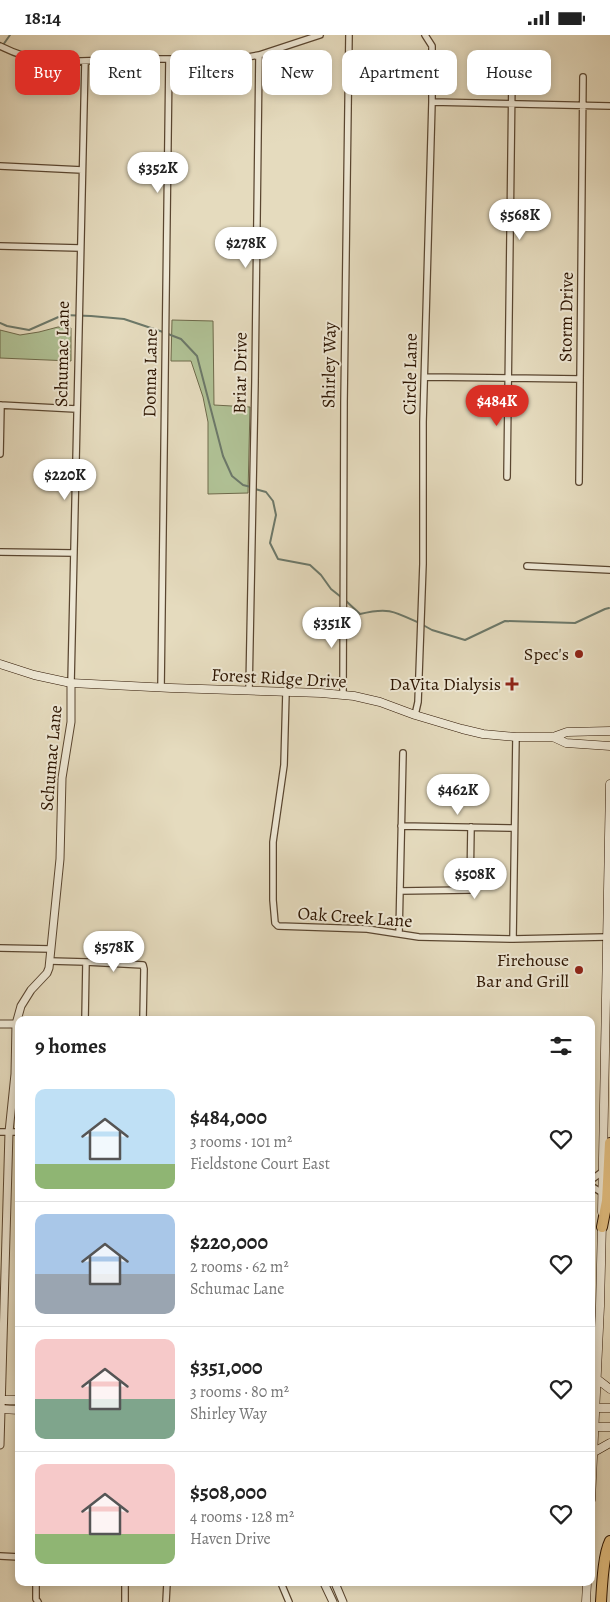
<!DOCTYPE html>
<meta charset="utf-8">
<style>
:root{--surface:#fff;--page:#f2f2f2;--text:#222;--muted:#767676;--line:#e0e0e0;--accent:#d93025}
body{margin:0;font-family:Alegreya,serif;background:var(--page);color:var(--text);height:100vh;display:flex;flex-direction:column;font-size:19px;white-space:nowrap}
*{box-sizing:border-box;margin:0}
p{font-size:16px;color:var(--muted)}
.icon{flex:none;width:28px;height:28px;fill:none;stroke:currentColor;stroke-width:2;stroke-linecap:round;stroke-linejoin:round}
.map{position:relative;flex:1;overflow:hidden}
.details{position:absolute;left:15px;top:981px;width:580px;height:570px;display:flex;flex-direction:column;background:var(--surface);border-radius:10px;box-shadow:0 2px 8px #0003}
.details>*{flex:none}
.guide{position:absolute;left:15px;top:15px;width:580px;height:45px;display:flex;gap:10px}
.price{position:absolute;translate:-50% -42px;padding:0 11px;border-radius:18px;background:#fff;color:#222;font-size:16px;line-height:32px;filter:drop-shadow(0 1px 2px #0008)}
.price::after{content:'';position:absolute;left:50%;top:30px;width:15px;height:11px;margin-left:-8px;background:inherit;clip-path:polygon(0 0,100% 0,50% 100%)}
.price.selected{background:var(--accent);color:#fff}
ul{padding:0;list-style:none}
li{display:flex;align-items:center;gap:15px;height:125px;padding:0 20px}
li+li{border-top:1px solid var(--line)}
li span{display:grid;place-items:center;flex:none;width:140px;height:100px;border-radius:10px;color:#555}
li>.icon{margin-inline-start:auto}
span .icon{width:60px;height:60px;fill:#fffc;stroke-width:1}
li b{font-size:21px}
h2{display:flex;justify-content:space-between;align-items:center;height:60px;padding:0 20px;font-size:21px}
.chip{padding:0 18px;border-radius:10px;background:var(--surface);box-shadow:0 2px 8px #0003;font-size:18px;line-height:45px}
.chip.selected{background:var(--accent);color:#fff}
.status{display:flex;justify-content:space-between;align-items:center;height:35px;padding:0 25px;background:var(--surface);direction:ltr}
.status svg{height:14px;fill:currentColor}
.map>svg:first-child{display:block}
</style>
<div class="status"><b>18:14</b><svg viewBox="0 0 49 12"><path d="M0 12V9h3v3zM5 12V6h3v6zM10 12V3h3v9zM15 12V0h3v12zM26 1h20v11H26zM47 4h2v5h-2z"/></svg></div>
<div class="map">
<svg width="610" height="1567" viewBox="0 0 610 1567">
<rect width="100%" height="100%" fill="#e5dbbe"/>
<filter id="stains"><feTurbulence type="fractalNoise" baseFrequency=".004" numOctaves="4"/><feColorMatrix values="0 0 0 0 .2 0 0 0 0 .09 0 0 0 0 .02 0 0 0 .5 -.17"/></filter>
<radialGradient id="worn" r=".72"><stop offset=".6" stop-color="#630" stop-opacity="0"/><stop offset="1" stop-color="#630" stop-opacity=".3"/></radialGradient>
<path fill="#b0c195" stroke="#6e6a4b" d="M172,285L213,286L214,370L250,372L248,458L208,459V387L203,362L191,326H171Z
M58,292L71,293V326L0,323V295L20,300L39,297Z"/>
<g fill="none" stroke-linecap="round" stroke-linejoin="round">
<path stroke="#6c7869" stroke-width="2" d="M3,10L10,0
M0,288L7,291L29,295L63,280L91,281L124,284L163,297
M168,299L181,304L197,321L223,421L232,441L243,450L251,452
M255,454L266,457L273,466L276,480L270,508L278,524L310,530L321,540L331,554L341,562
M345,565L360,579C388,572 394,576 419,588
M423,590L432,595L465,605L505,586L575,588L605,574L609,573"/>
<g stroke="#5a4630" stroke-width="8">
<path id="minor" d="M0,11C16,19 32,24 49,27L145,24H237L259,20L320,0
M432,67L610,71
M0,131L82,135
M0,211L80,213
M425,342L580,344
M0,370L76,374
M0,419L1,370
M507,442L512,41
M579,447L583,42
M0,517L74,518
M527,531L610,535
M71,648L85,26
M161,653L169,24
M249,656L255,347L259,20
M286,657L284,730L273,807V865L275,888L278,891L367,894L419,902L513,904L606,902
M343,660L344,367L349,0
M415,680L418,667L423,529V387L432,67V11L425,0
M401,791L514,793
M400,856L470,855L471,792
M399,899L403,718
M513,904L516,702
M0,913L51,914
M50,926L86,927
M85,985L86,927L143,930L144,934L143,985
M0,1097H19
M591,1145L602,1137
M591,1151L601,1157
M0,1521L19,1522
M36,1548V1564L38,1567
M281,1548L289,1567
M125,1567V1548
M166,1567L167,1548"/>
</g>
<g stroke="#5a4630" stroke-width="9">
<path id="tertiary" d="M0,989H16
M0,1410L9,1097L15,1039L16,989L21,971L31,955L47,938L49,933L60,824L62,743L71,687V648
M324,1548L333,1567
M335,1548L343,1567"/>
</g>
<g stroke="#2c1401" stroke-width="9">
<path id="secondary" d="M0,629L34,640L71,648L171,653L321,658L354,661L380,667L415,680L462,694L483,699L516,702H553L567,697L610,696
M553,702L566,708L610,711
M602,1177L610,749
M597,1344L610,1354
M0,1365H19
M592,1373H610
M0,1374L19,1375
M592,1392H610
M594,1416V1417L610,1408
M591,1465L600,1271L602,1188
M586,1567L587,1548"/>
</g>
<g stroke="#2c1401" stroke-width="12">
<path id="motorway" d="M602,1192L607,1166L610,1108
M601,1567C602,1551 603,1520 610,1506"/>
</g>
<use href="#minor" stroke="#eee8d5" stroke-width="5.5"/>
<use href="#tertiary" stroke="#eee8d5" stroke-width="7"/>
<use href="#secondary" stroke="#eee8d5" stroke-width="8"/>
<use href="#motorway" stroke="#e2be7f" stroke-width="10"/>
</g>
<g fill="#8f2418" stroke="#eee8d5" stroke-width="2">
<circle cx="579" cy="619" r="5"/>
<path d="M509.5 641.5h5v5h5v5h-5v5h-5v-5h-5v-5h5z"/>
<circle cx="579" cy="935" r="5"/>
</g>
<g text-anchor="middle" stroke-width="4" stroke-linejoin="round" paint-order="stroke">
<g font-size="18" fill="#2c1401" stroke="#eee8d5">
<text transform="translate(566 282) rotate(-89)" y="6">Storm Drive</text>
<text transform="translate(62 319) rotate(-89)" y="6">Schumac Lane</text>
<text transform="translate(329 330) rotate(-89)" y="6">Shirley Way</text>
<text transform="translate(150 338) rotate(-89)" y="6">Donna Lane</text>
<text transform="translate(240 338) rotate(-89)" y="6">Briar Drive</text>
<text transform="translate(410 339) rotate(-89)" y="6">Circle Lane</text>
<text transform="translate(279 643) rotate(3)" y="6">Forest Ridge Drive</text>
<text transform="translate(51 723) rotate(-85)" y="6">Schumac Lane</text>
<text transform="translate(355 882) rotate(4)" y="6">Oak Creek Lane</text>
</g>
<g font-size="18" fill="#2c1401" stroke="#eee8d5" text-anchor="end">
<text x="569" y="625">Spec's</text>
<text x="501" y="655">DaVita Dialysis</text>
<text x="569" y="931">Firehouse<tspan x="569" dy="21">Bar and Grill</tspan></text>
</g>
</g>
<rect width="100%" height="100%" filter="url(#stains)"/>
<rect width="100%" height="100%" fill="url(#worn)"/>
</svg>
<b class="price" style="left:158px;top:159px">$352K</b>
<b class="price" style="left:520px;top:206px">$568K</b>
<b class="price" style="left:246px;top:234px">$278K</b>
<b class="price selected" style="left:497px;top:392px">$484K</b>
<b class="price" style="left:65px;top:466px">$220K</b>
<b class="price" style="left:332px;top:614px">$351K</b>
<b class="price" style="left:458px;top:781px">$462K</b>
<b class="price" style="left:475px;top:865px">$508K</b>
<b class="price" style="left:114px;top:938px">$578K</b>
<div class="guide">
<a class="chip selected">Buy</a>
<a class="chip">Rent</a>
<a class="chip">Filters</a>
<a class="chip">New</a>
<a class="chip">Apartment</a>
<a class="chip">House</a>
</div>
<section class="details">
<h2>9 homes<svg class="icon" aria-label="filters" viewBox="0 0 24 24"><path d="M4 7h16M4 17h16"/><circle cx="9" cy="7" r="2"/><circle cx="15" cy="17" r="2"/></svg></h2>
<ul>
<li><span style="background:linear-gradient(#bfe0f5 75%,#8fb573 0)"><svg class="icon" aria-label="home" viewBox="0 0 24 24"><path d="M3 11l9-7 9 7M6 9v11h12V9"/></svg></span><div><b>$484,000</b><p>3 rooms · 101 m²</p><p>Fieldstone Court East</p></div><svg class="icon" aria-label="heart" viewBox="0 0 24 24"><path d="M12 20l-8-8c-3-5 5-10 8-4 3-6 11-1 8 4z"/></svg></li>
<li><span style="background:linear-gradient(#a9c7e8 60%,#9aa5b1 0)"><svg class="icon" aria-label="home" viewBox="0 0 24 24"><path d="M3 11l9-7 9 7M6 9v11h12V9"/></svg></span><div><b>$220,000</b><p>2 rooms · 62 m²</p><p>Schumac Lane</p></div><svg class="icon" aria-label="heart" viewBox="0 0 24 24"><path d="M12 20l-8-8c-3-5 5-10 8-4 3-6 11-1 8 4z"/></svg></li>
<li><span style="background:linear-gradient(#f6c9c9 60%,#7fa58c 0)"><svg class="icon" aria-label="home" viewBox="0 0 24 24"><path d="M3 11l9-7 9 7M6 9v11h12V9"/></svg></span><div><b>$351,000</b><p>3 rooms · 80 m²</p><p>Shirley Way</p></div><svg class="icon" aria-label="heart" viewBox="0 0 24 24"><path d="M12 20l-8-8c-3-5 5-10 8-4 3-6 11-1 8 4z"/></svg></li>
<li><span style="background:linear-gradient(#f6c9c9 70%,#8fb573 0)"><svg class="icon" aria-label="home" viewBox="0 0 24 24"><path d="M3 11l9-7 9 7M6 9v11h12V9"/></svg></span><div><b>$508,000</b><p>4 rooms · 128 m²</p><p>Haven Drive</p></div><svg class="icon" aria-label="heart" viewBox="0 0 24 24"><path d="M12 20l-8-8c-3-5 5-10 8-4 3-6 11-1 8 4z"/></svg></li>
</ul>
</section>
</div>
